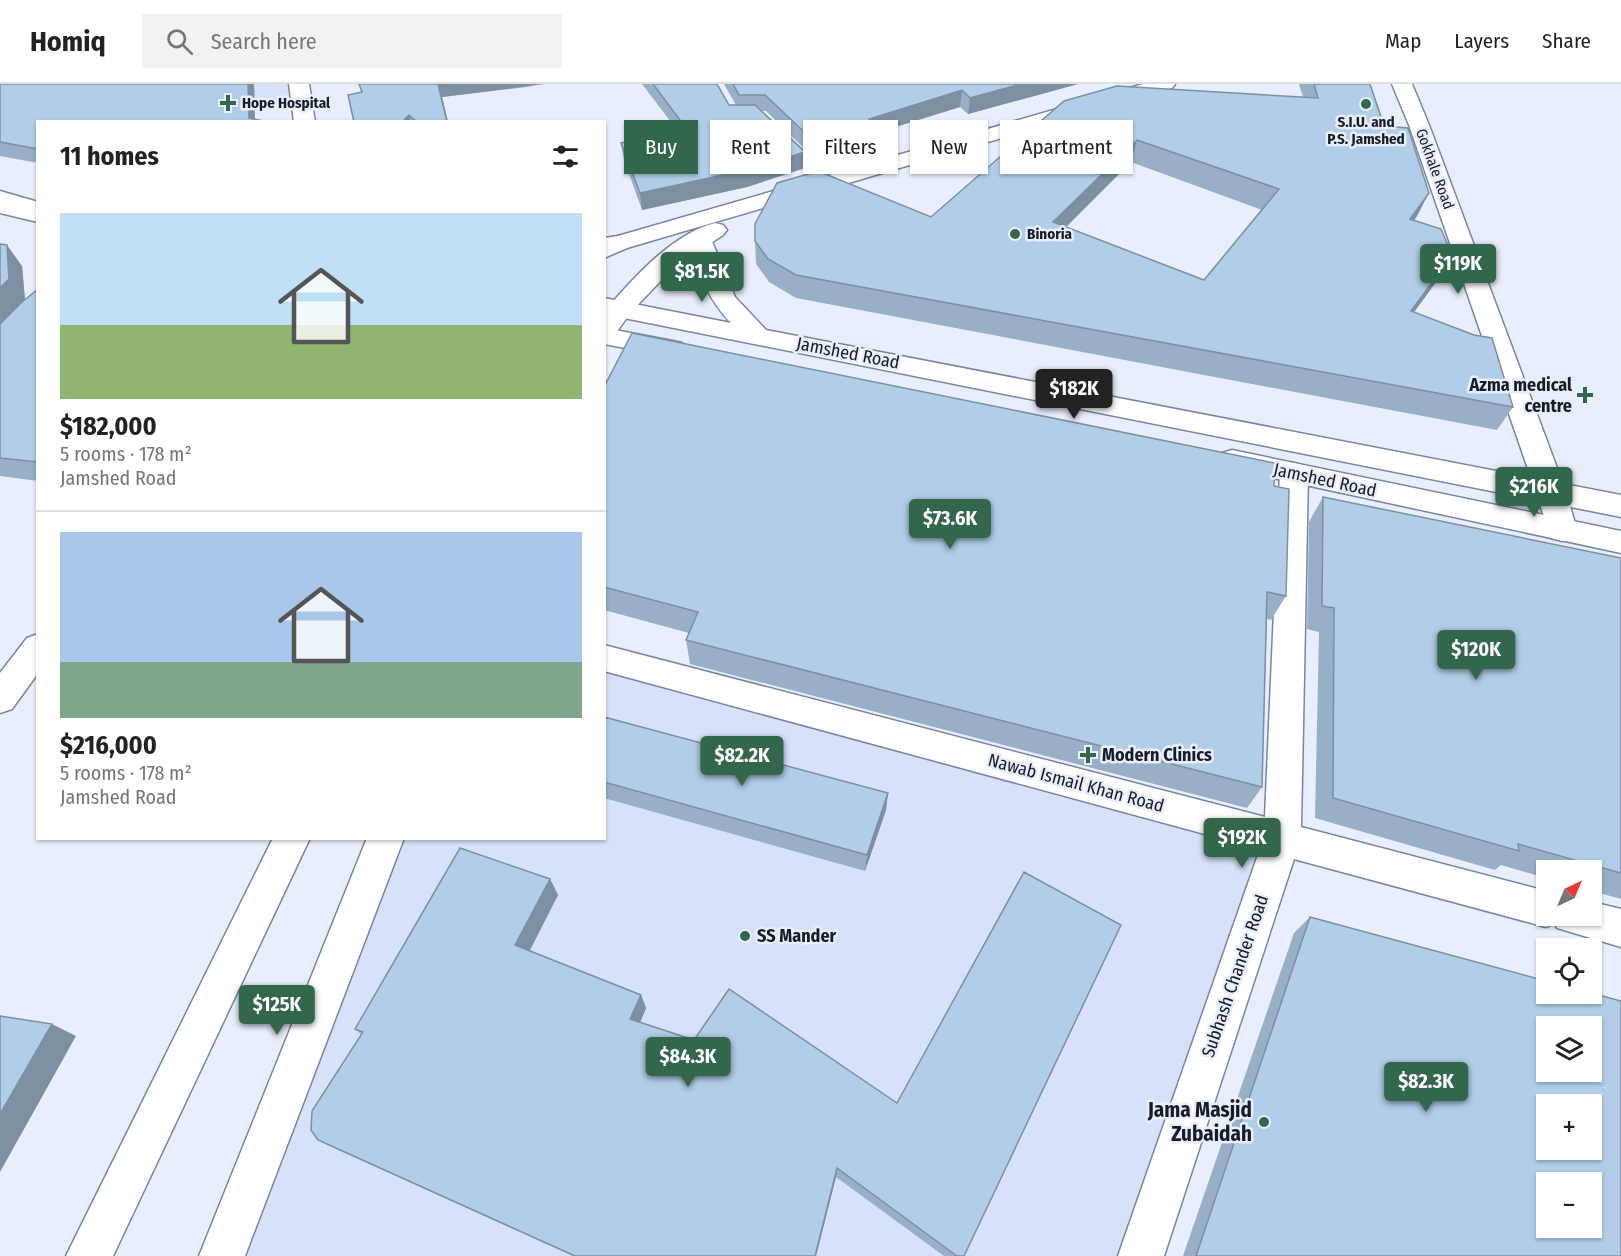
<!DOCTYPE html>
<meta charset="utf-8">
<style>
:root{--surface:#fff;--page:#f2f2f2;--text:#222;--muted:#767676;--line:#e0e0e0;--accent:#32674c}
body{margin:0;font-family:"Fira Sans Condensed",sans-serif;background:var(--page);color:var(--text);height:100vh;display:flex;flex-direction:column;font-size:22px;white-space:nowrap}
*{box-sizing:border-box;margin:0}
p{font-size:20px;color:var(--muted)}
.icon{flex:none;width:33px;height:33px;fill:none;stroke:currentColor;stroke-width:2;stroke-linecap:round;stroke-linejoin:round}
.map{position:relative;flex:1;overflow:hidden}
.side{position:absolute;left:36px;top:36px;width:570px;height:720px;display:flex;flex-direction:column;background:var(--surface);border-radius:0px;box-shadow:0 2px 4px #0004}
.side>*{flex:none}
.top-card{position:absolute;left:624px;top:36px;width:570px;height:54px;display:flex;gap:12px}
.needle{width:39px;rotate:44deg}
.controls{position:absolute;left:1536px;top:776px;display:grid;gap:12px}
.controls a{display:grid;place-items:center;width:66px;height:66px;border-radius:0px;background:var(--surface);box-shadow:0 2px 4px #0004;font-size:30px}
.price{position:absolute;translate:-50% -51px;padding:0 14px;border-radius:6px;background:var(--accent);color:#fff;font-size:20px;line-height:39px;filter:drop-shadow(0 2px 3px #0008)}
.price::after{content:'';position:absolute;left:50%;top:36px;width:18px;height:14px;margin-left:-9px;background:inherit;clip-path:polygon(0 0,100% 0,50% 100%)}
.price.selected{background:#222;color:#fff}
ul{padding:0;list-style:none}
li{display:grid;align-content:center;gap:12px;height:318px;padding:0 24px}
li+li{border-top:2px solid var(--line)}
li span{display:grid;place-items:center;height:186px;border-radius:0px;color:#555}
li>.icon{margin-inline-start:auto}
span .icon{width:108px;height:108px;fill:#fffc;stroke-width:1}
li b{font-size:26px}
h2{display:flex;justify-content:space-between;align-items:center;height:72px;padding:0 24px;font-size:26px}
.pill{padding:0 21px;border-radius:0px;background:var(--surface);box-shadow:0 2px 4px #0004;font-size:21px;line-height:54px}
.pill.selected{background:var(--accent);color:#fff}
header{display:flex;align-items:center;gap:36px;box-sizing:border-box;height:84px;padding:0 30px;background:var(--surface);border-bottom:2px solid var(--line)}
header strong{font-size:28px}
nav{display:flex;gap:33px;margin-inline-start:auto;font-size:21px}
.search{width:420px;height:54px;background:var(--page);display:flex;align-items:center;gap:15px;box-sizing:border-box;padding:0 21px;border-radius:0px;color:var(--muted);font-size:22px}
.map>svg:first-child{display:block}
</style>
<header>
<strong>Homiq</strong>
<div class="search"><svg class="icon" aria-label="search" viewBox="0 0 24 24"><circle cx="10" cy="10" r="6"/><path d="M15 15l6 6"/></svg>Search here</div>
<nav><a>Map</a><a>Layers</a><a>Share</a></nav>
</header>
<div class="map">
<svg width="1621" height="1172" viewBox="0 0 1621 1172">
<rect width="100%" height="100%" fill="#e8eefb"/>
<path fill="#d7e1f9" d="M125,0H299L302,17L224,34Z
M605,574L1282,754L1141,1172H222L386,755L604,754Z"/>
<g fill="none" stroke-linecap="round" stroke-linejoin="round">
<g stroke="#7985a3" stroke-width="3">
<path id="service" d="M788,56L792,57L834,96V102H826L784,61L782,59Z"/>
</g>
<g stroke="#7985a3" stroke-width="3">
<path id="minor" d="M1143,0H1175L1172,4L627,164L604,174V157L611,154Z
M1392,0H1412L1429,41L1566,408L1577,446L1573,454L1562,457L1551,454L1536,408L1409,41Z
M715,139L723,141L727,146L723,151L672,185L629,230L620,233L611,230L607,225L611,220C637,190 675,149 715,139Z
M1294,379L1304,382L1308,389L1301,743L1546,807V831H1592V818L1621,825V863L1557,844L1555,839L1546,843L1294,775L1164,1172H1118L1260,765L604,587V561L1265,733L1280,389L1284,382Z
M38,550V589L12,625L0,629V589L27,554Z"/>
</g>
<g stroke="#7985a3" stroke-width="3">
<path id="tertiary" d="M620,217L629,220L633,225L613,253L604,255C604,238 601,222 620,217Z
M273,754H310L113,1172H66Z
M367,754H404L245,1172H199Z"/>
</g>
<g stroke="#7985a3" stroke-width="3">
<path id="secondary" d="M0,115L38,124V138L0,129Z
M699,148L707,150L711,155L735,213L766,246L1621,411V433L604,230V214L731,239C706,213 699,188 687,155L691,150Z
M619,152L627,154L631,159L627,164L604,168V154Z
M604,244L673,257L682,259L686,265L682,271L673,273L604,260Z
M1232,366L1621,447V469L1222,383L1218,376L1222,369Z"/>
</g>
<g stroke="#7985a3" stroke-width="3">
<path id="trunk" d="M289,0H309L315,38H294Z
M0,107L38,118V133L0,121Z"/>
</g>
<use href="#service" fill="#fff" fill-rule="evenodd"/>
<use href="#minor" fill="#fff" fill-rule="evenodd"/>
<use href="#tertiary" fill="#fff" fill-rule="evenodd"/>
<use href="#secondary" fill="#fff" fill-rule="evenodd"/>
<use href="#trunk" fill="#fff" fill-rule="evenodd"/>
</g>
<path fill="#98b0c7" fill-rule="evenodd" d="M0,0H254L255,35L38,38V79L0,72Z
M642,0H717L729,21H736L724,0H1078L968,30L960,23L879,48L878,60L820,80L766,27H762L805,84L747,103L642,126L624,76L621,59L677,46Z
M1299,0H1370L1417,132L1414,136L1452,171L1439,194L1414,228L1513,323L1497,346L796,214L769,198L756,180L755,157L931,133L1064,17L1303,13ZM1131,78L1262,126L1204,196L1066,143Z
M535,2L442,13L448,38H354L361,9Z
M0,160L22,182L25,216L38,205V397L0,392Z
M604,303L1274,402L1286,512L1271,536L1267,535L1262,703L1247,724L690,580L686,556L689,549L604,526Z
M1323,413L1621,474V815L1592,807V786H1546V794L1501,781L1495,786L1315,734L1319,548L1307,545L1309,438Z
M604,633L888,709L886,726L865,787L604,714Z
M550,795L558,811L529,867L641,911L646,924L640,939L964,1172H944L836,1093L816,1172H573L336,1065L318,1056L361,950L355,945Z
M1310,833L1621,1172H1183L1294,849Z"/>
<path fill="#7c90a2" d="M248,0H254L255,38L249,34Z
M438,0H545L442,13L448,38H447Z
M1021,0H1078L968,30L970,14Z
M962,6L960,23L879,48L878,60L820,80V63L869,35Z
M409,31L411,38H402Z
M1137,56L1131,78L1048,161L1053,138Z
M805,68V84L747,103L642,126L640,109Z
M1429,109L1417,132L1398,158L1410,135Z
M7,161L22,182L25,216L0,242V204Z
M1452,171L1439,194L1398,250L1411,227Z
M888,709L886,726L865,787L867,771Z
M550,795L558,811L525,876L515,861Z
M641,911L646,924L636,948L630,935Z
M52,940L76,952L0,1088V1030Z
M837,1084L836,1093L816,1172H815Z"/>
<path fill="#b1cde7" stroke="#7c90a2" stroke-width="1.5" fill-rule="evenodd" d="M0,0H248L249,34L268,38H38V65L0,58Z
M359,0H438L447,38H417L409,31L402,38H354L348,11L362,8Z
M653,0H717L729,21H755L805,68L746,86L640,109L621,59L686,44Z
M733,0H1021L970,14L962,6L869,35L879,44L820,63L765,11H739Z
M1314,0H1370L1384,42L1408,44L1429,109L1410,135L1441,145L1452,171L1411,227L1474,251L1492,254L1513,323L796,191L768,175L755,157V140L777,99L818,87L931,133L1064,17L1117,2L1318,14ZM1137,56L1279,105L1204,196L1053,138Z
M0,160L7,161L9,195L0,204Z
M38,205V378L0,374V240L22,218Z
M632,249L1275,379L1274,402L1289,405L1286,512L1267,508L1262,703L686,556L698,528L604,503V303Z
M1323,413L1621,474V789L1518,760L1519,767L1333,714L1334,524L1322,522Z
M604,633L888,709L867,771L604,698Z
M460,764L550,795L515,861L641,911L630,935L694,956L729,905L897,1019L1024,788L1121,841L964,1172H957L837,1084L815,1172H575L318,1056L311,1046L312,1027L363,948L355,945Z
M1310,833L1546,897V909H1591L1621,917V1172H1196ZM1546,942H1592V987H1546ZM1546,1020H1592V1065H1546ZM1546,1098H1592V1143H1546Z
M0,932L52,940L0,1030Z"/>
<g fill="#32674c" stroke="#e8eefb" stroke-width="2">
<path d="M225 10h6v6h6v6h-6v6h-6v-6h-6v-6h6z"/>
<circle cx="1366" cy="20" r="6"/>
<circle cx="1015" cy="150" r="6"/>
<path d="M1582 302h6v6h6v6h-6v6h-6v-6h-6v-6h6z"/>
<path d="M1085 662h6v6h6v6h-6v6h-6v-6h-6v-6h6z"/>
<circle cx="745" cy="852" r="6"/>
<circle cx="1264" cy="1038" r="6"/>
</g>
<g text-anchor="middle" stroke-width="5" stroke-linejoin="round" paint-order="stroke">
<g font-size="15" font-weight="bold" fill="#181c28" stroke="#e8eefb" text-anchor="start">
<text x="242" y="24">Hope Hospital</text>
<text x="1366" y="43" text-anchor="middle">S.I.U. and<tspan x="1366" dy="17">P.S. Jamshed</tspan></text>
<text x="1027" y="155">Binoria</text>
</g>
<g font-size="15" fill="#181c28" stroke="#e8eefb">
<text transform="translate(1435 85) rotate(70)" y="5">Gokhale Road</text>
</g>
<g font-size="18" fill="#181c28" stroke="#e8eefb">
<text transform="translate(848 269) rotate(11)" y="6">Jamshed Road</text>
<text transform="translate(1325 396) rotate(12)" y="6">Jamshed Road</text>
<text transform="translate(1076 699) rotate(15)" y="6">Nawab Ismail Khan Road</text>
<text transform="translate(1235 892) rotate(-71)" y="6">Subhash Chander Road</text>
</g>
<g font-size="18" font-weight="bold" fill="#181c28" stroke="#e8eefb" text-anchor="start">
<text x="1572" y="307" text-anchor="end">Azma medical<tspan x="1572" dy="21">centre</tspan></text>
<text x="1102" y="677">Modern Clinics</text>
<text x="757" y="858">SS Mander</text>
</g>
<g font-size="21" font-weight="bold" fill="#181c28" stroke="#e8eefb" text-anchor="end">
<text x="1252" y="1033">Jama Masjid<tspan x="1252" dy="24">Zubaidah</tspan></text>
</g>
</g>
</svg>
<div class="controls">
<a><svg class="needle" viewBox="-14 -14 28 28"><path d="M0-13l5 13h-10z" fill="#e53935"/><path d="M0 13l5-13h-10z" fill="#767676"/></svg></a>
<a><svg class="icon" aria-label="locate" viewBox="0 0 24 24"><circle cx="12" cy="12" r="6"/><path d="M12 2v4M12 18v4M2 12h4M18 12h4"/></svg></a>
<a><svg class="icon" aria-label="layers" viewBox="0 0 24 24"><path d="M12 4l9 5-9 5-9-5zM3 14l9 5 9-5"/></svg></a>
<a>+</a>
<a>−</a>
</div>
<b class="price" style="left:1458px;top:211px">$119K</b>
<b class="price" style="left:702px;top:219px">$81.5K</b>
<b class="price selected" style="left:1074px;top:336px">$182K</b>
<b class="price" style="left:1534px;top:434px">$216K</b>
<b class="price" style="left:950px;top:466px">$73.6K</b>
<b class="price" style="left:1476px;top:597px">$120K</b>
<b class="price" style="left:742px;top:703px">$82.2K</b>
<b class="price" style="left:1242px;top:785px">$192K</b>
<b class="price" style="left:277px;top:952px">$125K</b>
<b class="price" style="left:688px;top:1004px">$84.3K</b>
<b class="price" style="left:1426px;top:1029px">$82.3K</b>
<div class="top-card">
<a class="pill selected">Buy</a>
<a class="pill">Rent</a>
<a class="pill">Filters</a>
<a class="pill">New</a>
<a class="pill">Apartment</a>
</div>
<section class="side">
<h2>11 homes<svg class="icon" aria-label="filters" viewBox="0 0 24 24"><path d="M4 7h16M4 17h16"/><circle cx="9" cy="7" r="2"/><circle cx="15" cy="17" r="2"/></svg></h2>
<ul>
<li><span style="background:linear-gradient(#bfe0f5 60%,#8fb573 0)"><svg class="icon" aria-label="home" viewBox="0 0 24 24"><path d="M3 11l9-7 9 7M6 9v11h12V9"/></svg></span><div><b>$182,000</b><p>5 rooms · 178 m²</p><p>Jamshed Road</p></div></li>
<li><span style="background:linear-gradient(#a9c7e8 70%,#7fa58c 0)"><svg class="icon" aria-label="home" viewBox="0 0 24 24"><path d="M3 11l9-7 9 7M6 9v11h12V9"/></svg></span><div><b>$216,000</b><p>5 rooms · 178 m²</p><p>Jamshed Road</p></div></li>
</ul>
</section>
</div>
